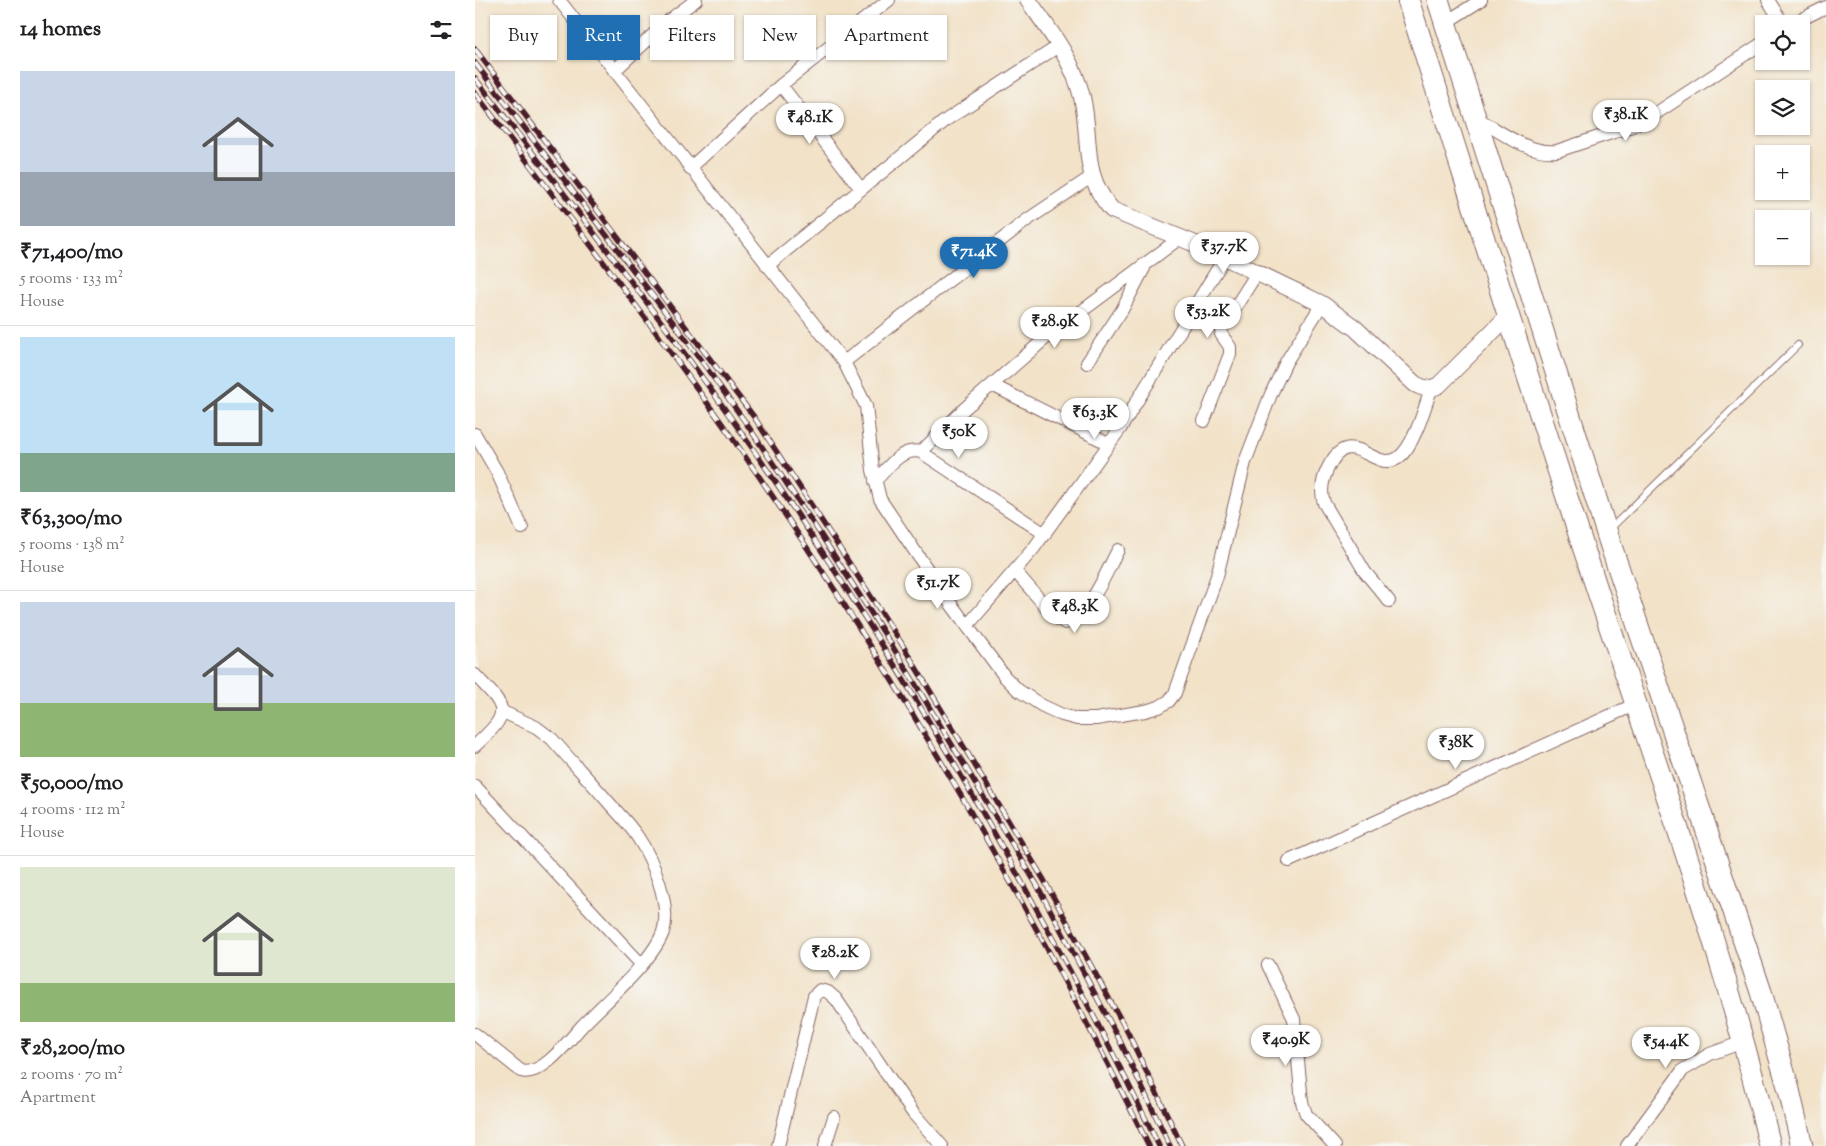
<!DOCTYPE html>
<meta charset="utf-8">
<style>
:root{--surface:#fff;--page:#f2f2f2;--text:#202124;--muted:#757577;--line:#e0e0e0;--accent:#1f6fb2}
body{margin:0;font-family:"Sorts Mill Goudy",serif;background:var(--page);color:var(--text);height:100vh;display:flex;flex-direction:column;font-size:19px;white-space:nowrap}
*{box-sizing:border-box;margin:0}
p{font-size:16px;color:var(--muted)}
.icon{flex:none;width:28px;height:28px;fill:none;stroke:currentColor;stroke-width:2;stroke-linecap:round;stroke-linejoin:round}
.map{position:relative;flex:1;overflow:hidden}
.sheet{display:flex;flex-direction:column;background:var(--surface);width:475px}
.sheet>*{flex:none}
.hud{position:absolute;left:15px;top:15px;width:475px;height:45px;display:flex;gap:10px}
.tools{position:absolute;left:1280px;top:15px;display:grid;gap:10px}
.tools a{display:grid;place-items:center;width:55px;height:55px;border-radius:0px;background:var(--surface);box-shadow:0 1px 4px #0004;font-size:25px}
.price{position:absolute;translate:-50% -42px;padding:0 11px;border-radius:18px;background:#fff;color:#222;font-size:16px;line-height:32px;filter:drop-shadow(0 1px 2px #0008)}
.price::after{content:'';position:absolute;left:50%;top:30px;width:15px;height:11px;margin-left:-8px;background:inherit;clip-path:polygon(0 0,100% 0,50% 100%)}
.price.selected{background:var(--accent);color:#fff}
ul{padding:0;list-style:none}
li{display:grid;align-content:center;gap:10px;height:265px;padding:0 20px}
li+li{border-top:1px solid var(--line)}
li span{display:grid;place-items:center;height:155px;border-radius:0px;color:#555}
li>.icon{margin-inline-start:auto}
span .icon{width:90px;height:90px;fill:#fffc;stroke-width:1}
li b{font-size:21px}
h2{display:flex;justify-content:space-between;align-items:center;height:60px;padding:0 20px;font-size:21px}
.tag{padding:0 18px;border-radius:0px;background:var(--surface);box-shadow:0 1px 4px #0004;font-size:18px;line-height:45px}
.tag.selected{background:var(--accent);color:#fff}
main{display:flex;flex:1;min-height:0}
.map>svg:first-child{display:block}
</style>
<main>
<section class="sheet">
<h2>14 homes<svg class="icon" aria-label="filters" viewBox="0 0 24 24"><path d="M4 7h16M4 17h16"/><circle cx="9" cy="7" r="2"/><circle cx="15" cy="17" r="2"/></svg></h2>
<ul>
<li><span style="background:linear-gradient(#c9d6e8 65%,#9aa5b1 0)"><svg class="icon" aria-label="home" viewBox="0 0 24 24"><path d="M3 11l9-7 9 7M6 9v11h12V9"/></svg></span><div><b>₹71,400/mo</b><p>5 rooms · 133 m²</p><p>House</p></div></li>
<li><span style="background:linear-gradient(#bfe0f5 75%,#7fa58c 0)"><svg class="icon" aria-label="home" viewBox="0 0 24 24"><path d="M3 11l9-7 9 7M6 9v11h12V9"/></svg></span><div><b>₹63,300/mo</b><p>5 rooms · 138 m²</p><p>House</p></div></li>
<li><span style="background:linear-gradient(#c9d6e8 65%,#8fb573 0)"><svg class="icon" aria-label="home" viewBox="0 0 24 24"><path d="M3 11l9-7 9 7M6 9v11h12V9"/></svg></span><div><b>₹50,000/mo</b><p>4 rooms · 112 m²</p><p>House</p></div></li>
<li><span style="background:linear-gradient(#dfe7d0 75%,#8fb573 0)"><svg class="icon" aria-label="home" viewBox="0 0 24 24"><path d="M3 11l9-7 9 7M6 9v11h12V9"/></svg></span><div><b>₹28,200/mo</b><p>2 rooms · 70 m²</p><p>Apartment</p></div></li>
</ul>
</section>
<div class="map">
<svg width="1351" height="1146" viewBox="0 0 1351 1146">
<rect width="100%" height="100%" fill="#f6f6f2"/>
<filter id="ink" filterUnits="userSpaceOnUse"><feTurbulence type="fractalNoise" baseFrequency=".02" numOctaves="2"/><feDisplacementMap in="SourceGraphic" scale="10" xChannelSelector="R" yChannelSelector="G"/><feConvolveMatrix kernelMatrix="1 2 1 2 8 2 1 2 1" color-interpolation-filters="sRGB"/></filter>
<filter id="wash" filterUnits="userSpaceOnUse"><feTurbulence type="fractalNoise" baseFrequency=".0096" numOctaves="4" result="noise"/><feDisplacementMap in="SourceGraphic" scale="20" xChannelSelector="R" yChannelSelector="G"/><feGaussianBlur stdDeviation="1.12" result="paint"/><feColorMatrix in="noise" values="0 0 0 0 0 0 0 0 0 0 0 0 0 0 0 0 0 1.4 0 .05"/><feComposite in="paint" operator="in"/></filter>
<g filter="url(#wash)">
<rect width="100%" height="100%" fill="#f2e2c8"/>
</g>
<g filter="url(#ink)">
<g fill="none" stroke-linecap="round" stroke-linejoin="round">
<g stroke="#856362" stroke-width="8">
<path id="service" d="M1135,529L1323,345"/>
</g>
<g stroke="#856362" stroke-width="14">
<path id="minor" d="M84,0L369,362L391,406L398,470L405,499L470,596L530,677L543,690L566,705L587,715L602,719H621L670,711L684,707L694,701L700,693L742,576L770,462L796,394L811,362L847,304
M1293,0L1308,24
M970,23L1006,0
M1317,24L1351,7
M139,71L193,21L221,0
M306,85L386,189
M1000,117C1025,131 1052,154 1082,151L1157,126L1180,114L1289,42
M215,168L306,85L414,0
M292,266L471,120L585,45
M369,362L552,220L616,177
M612,363L647,310L669,268
M517,385L634,444
M729,421L755,354V347L746,334L747,328L782,273
M0,434L22,472L47,528
M446,452L489,409L572,337L705,238
M400,481C413,468 426,447 446,452L570,534
M540,571L578,615L590,623C617,612 630,574 643,550
M914,601L890,572L849,503C845,491 847,481 852,470C875,420 898,474 923,458C939,447 950,407 956,389
M492,626L559,548L645,429L750,257
M0,675C34,710 36,712 0,746
M0,786L166,964
M814,861L1161,704
M793,965L819,1019L827,1102L831,1114L860,1146
M0,1034L46,1071C67,1077 93,1041 107,1026C130,1002 177,962 188,932C197,905 177,858 162,836C154,824 144,814 135,804C116,782 96,761 77,739L61,727L28,712
M303,1146L339,996L345,990L353,992L361,999L438,1113L467,1146
M350,1146L359,1117
M1152,1146L1208,1070L1235,1054L1268,1042"/>
</g>
<g stroke="#856362" stroke-width="18">
<path id="tertiary" d="M553,0C575,31 598,60 607,97C617,141 605,174 637,210L735,250L847,304L880,328L940,384C949,389 955,390 964,385L1033,316"/>
</g>
<g stroke="#856362" stroke-width="23">
<path id="trunk" d="M933,0C997,200 1059,399 1125,598C1186,779 1251,960 1295,1146
M963,0L1136,546L1286,992L1314,1090L1327,1146"/>
</g>
<use href="#service" stroke="#fff" stroke-width="6"/>
<use href="#minor" stroke="#fff" stroke-width="12"/>
<use href="#tertiary" stroke="#fff" stroke-width="16"/>
<use href="#trunk" stroke="#fff" stroke-width="21"/>
<g stroke="#4a1f2b" stroke-width="5.5">
<path id="rail" d="M0,49L279,417L425,641L569,880L653,1033L707,1146
M0,63L210,338L271,423L344,532L416,644L562,885L644,1039L695,1146
M0,78C88,193 178,307 261,425C422,653 562,896 684,1146
M0,93C112,240 225,386 327,540C456,734 571,937 674,1146"/>
</g>
<use href="#rail" stroke="#f6f6f2" stroke-width="4" stroke-dasharray="11" stroke-linecap="butt"/>
</g>
</g>
</svg>
<div class="tools">
<a><svg class="icon" aria-label="locate" viewBox="0 0 24 24"><circle cx="12" cy="12" r="6"/><path d="M12 2v4M12 18v4M2 12h4M18 12h4"/></svg></a>
<a><svg class="icon" aria-label="layers" viewBox="0 0 24 24"><path d="M12 4l9 5-9 5-9-5zM3 14l9 5 9-5"/></svg></a>
<a>+</a>
<a>−</a>
</div>
<b class="price" style="left:1151px;top:142px">₹38.1K</b>
<b class="price" style="left:335px;top:145px">₹48.1K</b>
<b class="price" style="left:749px;top:274px">₹37.7K</b>
<b class="price selected" style="left:499px;top:279px">₹71.4K</b>
<b class="price" style="left:733px;top:339px">₹53.2K</b>
<b class="price" style="left:580px;top:349px">₹28.9K</b>
<b class="price" style="left:620px;top:440px">₹63.3K</b>
<b class="price" style="left:484px;top:459px">₹50K</b>
<b class="price" style="left:463px;top:610px">₹51.7K</b>
<b class="price" style="left:600px;top:634px">₹48.3K</b>
<b class="price" style="left:981px;top:770px">₹38K</b>
<b class="price" style="left:360px;top:980px">₹28.2K</b>
<b class="price" style="left:811px;top:1067px">₹40.9K</b>
<b class="price" style="left:1191px;top:1069px">₹54.4K</b>
<div class="hud">
<a class="tag">Buy</a>
<a class="tag selected">Rent</a>
<a class="tag">Filters</a>
<a class="tag">New</a>
<a class="tag">Apartment</a>
</div>
</div>
</main>
